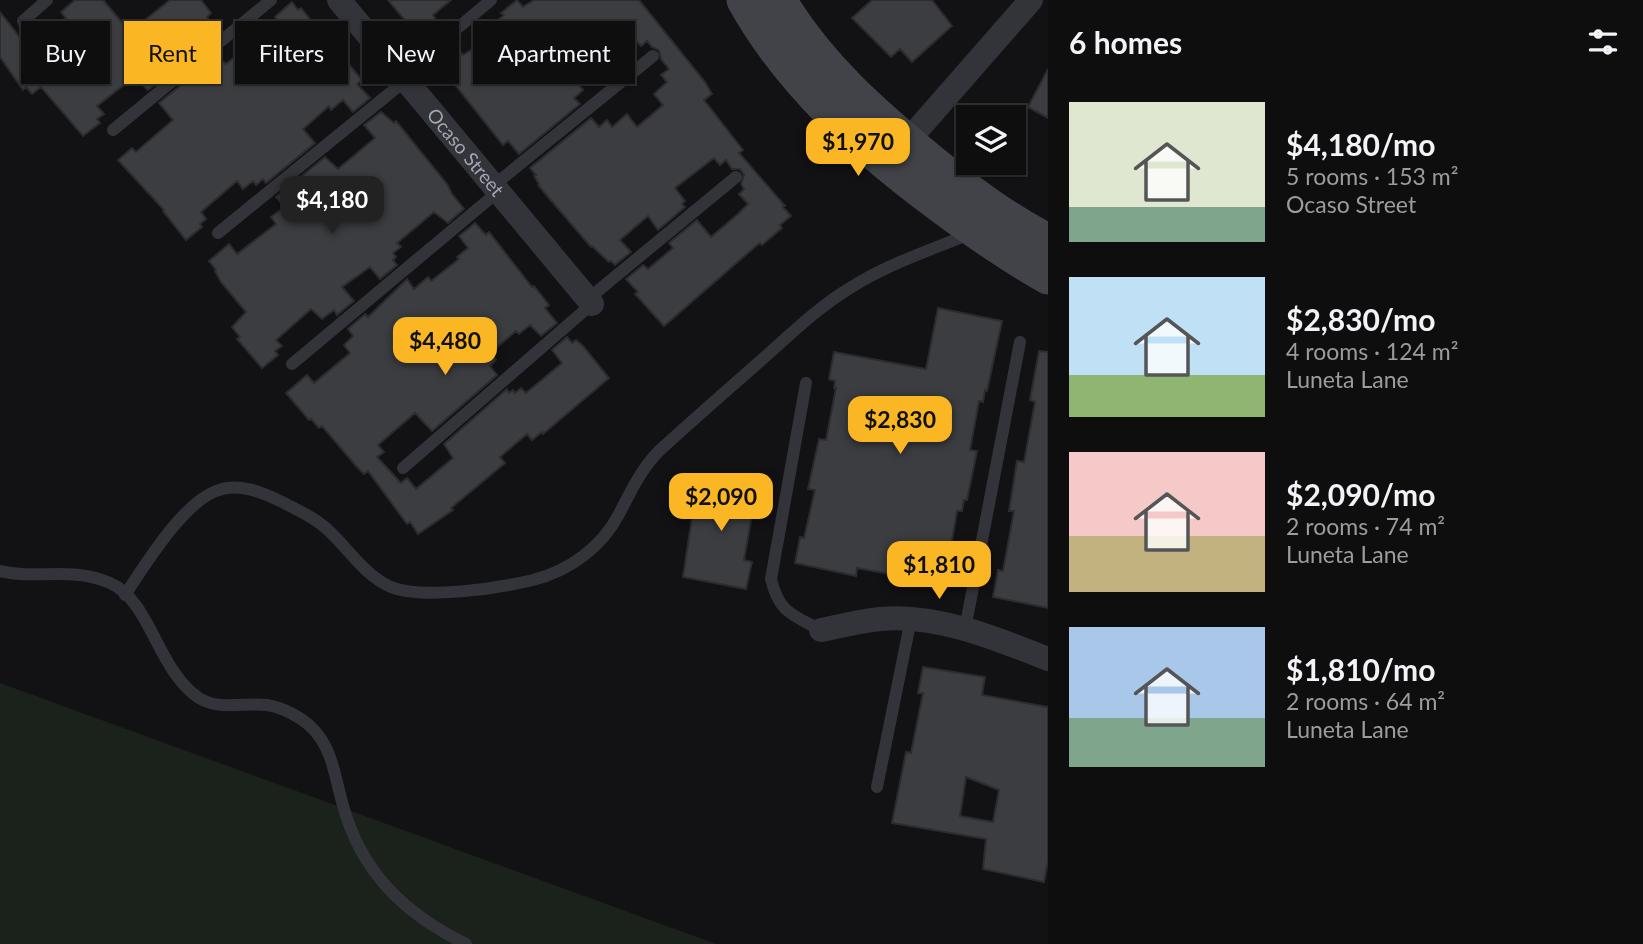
<!DOCTYPE html>
<meta charset="utf-8">
<style>
:root{--surface:#0e0e0f;--page:#1c1c1d;--text:#f1f3f6;--muted:#9b9c9e;--line:#2e2e2f;--accent:#fbb723}
body{margin:0;font-family:Lato,sans-serif;background:var(--page);color:var(--text);height:100vh;display:flex;flex-direction:column;font-size:26px;white-space:nowrap}
*{box-sizing:border-box;margin:0}
p{font-size:23px;color:var(--muted)}
.icon{flex:none;width:38px;height:38px;fill:none;stroke:currentColor;stroke-width:2;stroke-linecap:round;stroke-linejoin:round}
.map{position:relative;flex:1;overflow:hidden}
.panel{display:flex;flex-direction:column;background:var(--surface);width:595px}
.panel>*{flex:none}
.top-card{position:absolute;left:21px;top:21px;width:665px;height:63px;display:flex;gap:14px}
.fabs{position:absolute;left:956px;top:105px;display:grid;gap:14px}
.fabs a{display:grid;place-items:center;width:70px;height:70px;border-radius:0px;background:var(--surface);box-shadow:0 2px 5px #0004,0 0 0 2px var(--line);font-size:35px}
.price{position:absolute;translate:-50% -60px;padding:0 16px;border-radius:14px;background:var(--accent);color:#111;font-size:23px;line-height:46px;filter:drop-shadow(0 2px 4px #0008)}
.price::after{content:'';position:absolute;left:50%;top:42px;width:21px;height:16px;margin-left:-10px;background:inherit;clip-path:polygon(0 0,100% 0,50% 100%)}
.price.active{background:#222;color:#fff}
ul{padding:0;list-style:none}
li{display:flex;align-items:center;gap:21px;height:175px;padding:0 21px}
li span{display:grid;place-items:center;flex:none;width:196px;height:140px;border-radius:0px;color:#555}
li>.icon{margin-inline-start:auto}
span .icon{width:84px;height:84px;fill:#fffc;stroke-width:1}
li b{font-size:30px}
h2{display:flex;justify-content:space-between;align-items:center;height:84px;padding:0 21px;font-size:30px}
.tag{padding:0 24px;border-radius:0px;background:var(--surface);box-shadow:0 2px 5px #0004,0 0 0 2px var(--line);font-size:24px;line-height:63px}
.tag.active{background:var(--accent);color:#111}
main{display:flex;flex:1;min-height:0}
.map>svg:first-child{display:block}
</style>
<main>
<div class="map">
<svg width="1048" height="944" viewBox="0 0 1048 944">
<rect width="100%" height="100%" fill="#121214"/>
<path fill="#1a221b" d="M0,683L716,944H0Z"/>
<path fill="#3c3d41" stroke="#2c2c30" stroke-width="2" fill-rule="evenodd" d="M75,0H103L130,32L170,0H201L211,13L207,17L212,24L201,36L206,42L148,90L134,77L97,106L104,114L97,119L100,123L83,136L41,87L32,94L26,87L23,90L0,57V12L29,49L66,18L61,12Z
M388,0H451L433,15L442,29L425,44Z
M517,0L523,7L534,0H639L705,82L712,94L704,100L743,150L739,153L785,206L783,207L791,216L780,225L782,228L762,245L760,243L756,246L664,326L635,294L638,292L626,279L643,265L648,269L673,248L669,243L697,220L711,237L738,214L748,204L739,194L744,189L741,184L744,175L740,169H732L726,160L720,165L714,158L675,188L685,201L682,204L685,207L658,230L648,216L620,240L631,252L615,265L611,261L609,262L592,246L591,247L549,198L538,185L539,184L534,176L536,175L530,168L591,118L599,127L607,120L612,127L627,114L637,127L663,105L654,94L667,82L661,75L669,69L661,59L659,50L652,47L647,41L641,46L632,36L577,82L583,90L574,98L580,104L519,154L508,141L503,145L445,72L446,71L436,58L453,43L463,55L476,47L502,26L498,20L504,15L501,13Z
M872,0H932L952,26L912,62L900,49L891,57L852,18Z
M292,2L298,10L301,8L345,62L346,61L362,80L357,84L370,98L353,112L343,100L331,110L329,106L303,129L315,143L266,183L263,179L256,185L253,181L243,189L237,181L201,212L206,219L200,224L202,227L186,240L163,211L164,210L118,160L132,148L136,152L173,120L159,103L217,56L226,64L241,52L244,56L271,34L270,32L280,24L275,17Z
M1048,69V118L1028,107Z
M381,112L394,123L396,121L447,184L452,194L464,209L448,223L434,212L397,243L401,247L393,253L396,257L393,260L397,265L380,279L370,267L342,287L354,301L337,315L334,310L322,319L311,309L276,340L282,346L275,351L278,355L262,368L237,339L240,337L232,327L246,312L221,282L215,271L216,270L209,261L229,244L237,254L276,224L271,217L284,207L276,197L325,157L338,169L375,138L364,125Z
M475,223L486,235L489,232L532,287L534,286L549,305L545,308L557,323L541,336L530,325L519,334L516,331L490,353L496,360L490,366L497,375L432,431L415,413L378,445L384,452L377,457L401,483L407,478L416,489L453,458L444,444L507,389L509,393L513,390L515,393L521,388L526,393L562,363L552,350L567,337L572,343L576,340L583,346L609,378L543,434L542,432L532,440L527,434L500,457L505,463L451,508L453,510L418,534L410,522L407,524L368,471L364,474L357,467L322,426L319,428L311,419L309,420L286,393L307,375L314,383L350,353L344,345L353,336L348,329L365,314L368,317L407,279L414,289L428,277L431,281L459,259L457,257L468,248L459,236Z
M938,308L1002,321L987,391L985,390L983,402L979,401L970,450L977,451L967,500H964L962,511H957L949,558L955,559L950,585L857,568L856,576L795,563L800,537L804,538L815,490L808,489L819,439L826,440L836,388H834L835,381L829,379L834,352L926,369Z
M1039,351L1048,352V608L993,597L998,570L1003,571L1014,511H1009L1017,461L1024,462L1035,402L1030,400Z
M705,475L757,486L744,560L752,562L746,589L683,577L694,504L699,505Z
M923,667L985,677L982,695L1048,707V861L1044,882L983,869L986,839L892,823L906,752L911,753L923,693H918ZM966,777L999,790L993,822L960,816Z"/>
<g fill="none" stroke-linecap="round" stroke-linejoin="round">
<path stroke="#333439" stroke-width="12" d="M23,21L47,0
M402,75L491,0
M113,130L271,0
M493,186L653,56
M218,233L406,80
M588,299L736,177
M292,364L499,191
M806,383L771,579C779,613 793,615 821,630
M403,468L592,304
M0,571C36,580 71,566 110,583C151,601 157,670 199,698C220,711 244,702 267,705C282,707 303,718 313,729C332,748 335,777 342,802C360,871 403,913 466,944
M125,595C145,565 182,504 216,491C238,482 262,492 282,502C298,510 315,518 328,530C348,548 365,576 391,587C423,600 499,588 533,580C569,571 602,547 619,514C631,491 641,469 659,451C695,418 731,387 767,355C793,332 820,306 850,288C887,264 931,250 972,233
M965,629L1020,342
M877,787L911,619"/>
<g stroke="#333439" stroke-width="24">
<path id="s1" d="M339,0L592,304"/>
<path d="M898,152L1031,0"/>
<path d="M821,630C841,626 861,621 880,619C935,613 998,639 1048,659"/>
</g>
<path stroke="#414349" stroke-width="35" d="M744,0C790,83 862,147 937,203C973,230 1009,255 1048,277
M779,0C818,66 875,115 933,163C970,192 1006,220 1048,241"/>
</g>
<g text-anchor="middle" stroke-width="7" stroke-linejoin="round" paint-order="stroke">
<g font-size="19" fill="#a3a8b5" stroke="#0d0d0f">
<text dy="7" stroke="none"><textPath href="#s1" startOffset="198">Ocaso Street</textPath></text>
</g>
</g>
</svg>
<div class="fabs">
<a><svg class="icon" aria-label="layers" viewBox="0 0 24 24"><path d="M12 4l9 5-9 5-9-5zM3 14l9 5 9-5"/></svg></a>
</div>
<b class="price" style="left:858px;top:178px">$1,970</b>
<b class="price active" style="left:332px;top:236px">$4,180</b>
<b class="price" style="left:445px;top:377px">$4,480</b>
<b class="price" style="left:900px;top:456px">$2,830</b>
<b class="price" style="left:721px;top:533px">$2,090</b>
<b class="price" style="left:939px;top:601px">$1,810</b>
<div class="top-card">
<a class="tag">Buy</a>
<a class="tag active">Rent</a>
<a class="tag">Filters</a>
<a class="tag">New</a>
<a class="tag">Apartment</a>
</div>
</div>
<section class="panel">
<h2>6 homes<svg class="icon" aria-label="filters" viewBox="0 0 24 24"><path d="M4 7h16M4 17h16"/><circle cx="9" cy="7" r="2"/><circle cx="15" cy="17" r="2"/></svg></h2>
<ul>
<li><span style="background:linear-gradient(#dfe7d0 75%,#7fa58c 0)"><svg class="icon" aria-label="home" viewBox="0 0 24 24"><path d="M3 11l9-7 9 7M6 9v11h12V9"/></svg></span><div><b>$4,180/mo</b><p>5 rooms · 153 m²</p><p>Ocaso Street</p></div></li>
<li><span style="background:linear-gradient(#bfe0f5 70%,#8fb573 0)"><svg class="icon" aria-label="home" viewBox="0 0 24 24"><path d="M3 11l9-7 9 7M6 9v11h12V9"/></svg></span><div><b>$2,830/mo</b><p>4 rooms · 124 m²</p><p>Luneta Lane</p></div></li>
<li><span style="background:linear-gradient(#f6c9c9 60%,#c2b280 0)"><svg class="icon" aria-label="home" viewBox="0 0 24 24"><path d="M3 11l9-7 9 7M6 9v11h12V9"/></svg></span><div><b>$2,090/mo</b><p>2 rooms · 74 m²</p><p>Luneta Lane</p></div></li>
<li><span style="background:linear-gradient(#a9c7e8 65%,#7fa58c 0)"><svg class="icon" aria-label="home" viewBox="0 0 24 24"><path d="M3 11l9-7 9 7M6 9v11h12V9"/></svg></span><div><b>$1,810/mo</b><p>2 rooms · 64 m²</p><p>Luneta Lane</p></div></li>
</ul>
</section>
</main>
